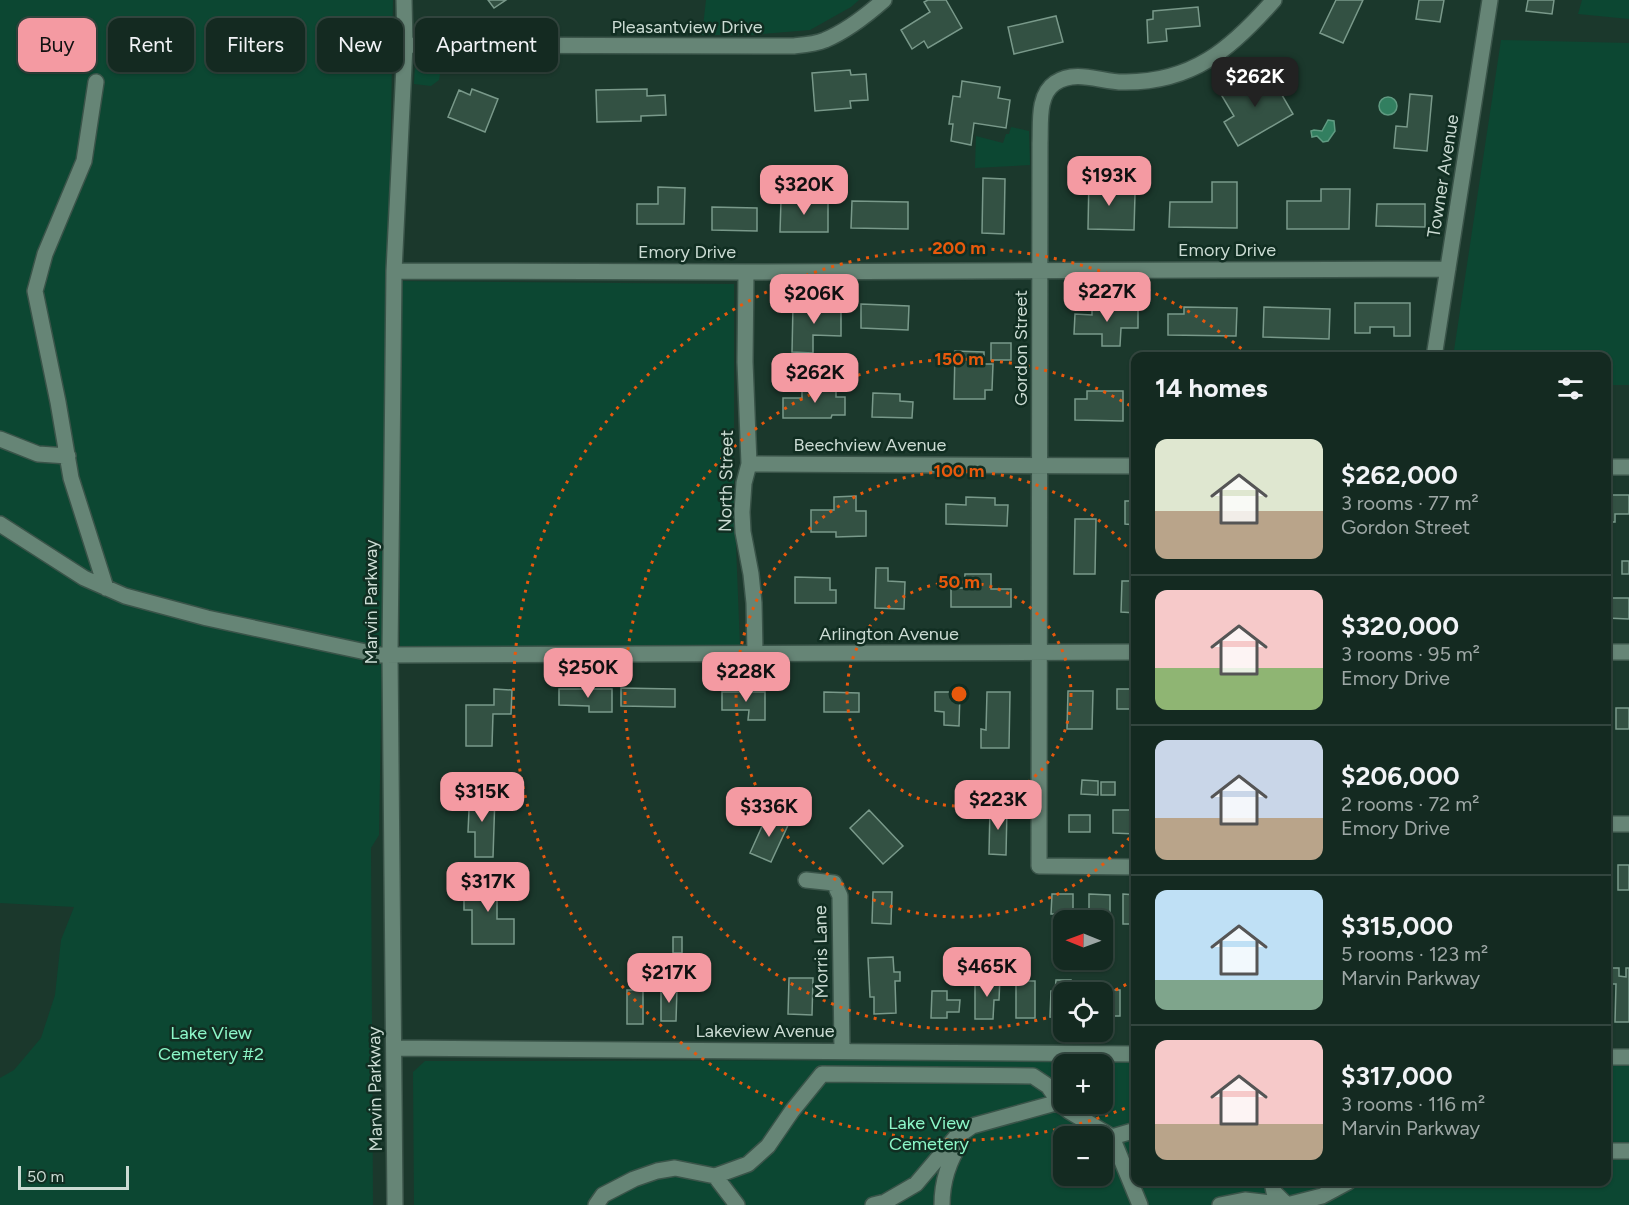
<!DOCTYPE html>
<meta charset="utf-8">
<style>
:root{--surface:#142a21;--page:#1d322a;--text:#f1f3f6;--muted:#9da7a5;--line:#33463f;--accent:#f49aa2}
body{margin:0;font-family:Figtree,sans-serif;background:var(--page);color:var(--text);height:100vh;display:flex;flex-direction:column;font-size:22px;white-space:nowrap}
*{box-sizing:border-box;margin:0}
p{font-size:20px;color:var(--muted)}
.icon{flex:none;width:33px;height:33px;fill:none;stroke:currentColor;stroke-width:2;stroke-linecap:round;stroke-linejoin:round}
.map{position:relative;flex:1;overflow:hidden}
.details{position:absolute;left:1131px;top:352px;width:480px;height:834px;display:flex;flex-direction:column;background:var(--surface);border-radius:12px;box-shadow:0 2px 4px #0004,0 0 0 2px var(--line)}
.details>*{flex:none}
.guide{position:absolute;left:18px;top:18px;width:570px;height:54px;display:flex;gap:12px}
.needle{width:39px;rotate:271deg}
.fabs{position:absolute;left:1053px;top:910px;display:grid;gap:12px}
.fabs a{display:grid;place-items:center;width:60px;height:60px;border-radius:12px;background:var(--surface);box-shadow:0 2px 4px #0004,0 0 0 2px var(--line);font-size:30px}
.scale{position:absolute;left:18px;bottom:15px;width:111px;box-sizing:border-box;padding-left:6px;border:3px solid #cbdbd3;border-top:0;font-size:16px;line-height:21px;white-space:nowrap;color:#cbdbd3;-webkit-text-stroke:4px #112e22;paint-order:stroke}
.price{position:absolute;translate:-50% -51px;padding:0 14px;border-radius:12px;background:var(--accent);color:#111;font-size:20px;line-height:39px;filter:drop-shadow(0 2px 3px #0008)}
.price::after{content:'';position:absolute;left:50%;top:36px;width:18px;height:14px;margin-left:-9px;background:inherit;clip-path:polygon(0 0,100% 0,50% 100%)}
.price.selected{background:#222;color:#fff}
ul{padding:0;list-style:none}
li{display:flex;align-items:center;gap:18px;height:150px;padding:0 24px}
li+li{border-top:2px solid var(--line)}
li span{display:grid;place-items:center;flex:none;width:168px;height:120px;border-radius:12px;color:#555}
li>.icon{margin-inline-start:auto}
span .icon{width:72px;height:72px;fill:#fffc;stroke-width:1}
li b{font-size:26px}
h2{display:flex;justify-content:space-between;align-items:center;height:72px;padding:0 24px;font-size:26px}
.tag{padding:0 21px;border-radius:12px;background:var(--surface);box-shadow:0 2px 4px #0004,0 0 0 2px var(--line);font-size:21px;line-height:54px}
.tag.selected{background:var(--accent);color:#111}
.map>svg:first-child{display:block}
</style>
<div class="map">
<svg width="1629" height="1205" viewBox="0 0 1629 1205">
<rect width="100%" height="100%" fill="#1b382c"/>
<path fill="#0c4732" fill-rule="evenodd" d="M0,0H393L379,835L371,848L373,1205H0V1078L14,1070L41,1038L55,995L61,940L74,907L0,903Z
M706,0H859L851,7L810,30L750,35H702Z
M1582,0H1629V19L1578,14Z
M1501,40L1629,43V385H1607L1606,357H1453Z
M425,57H443L439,80L431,86L414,84C415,73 413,62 425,57Z
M1011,127L1029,131L1030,165L975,168L976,136L1003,143L1006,134H1009Z
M398,281L734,284V494L740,647L400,646Z
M1135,1060L1136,1182H1606L1607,1062H1629V1205H414L413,1072L425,1061ZM1064,1065H1102V1104H1064ZM1064,1137H1102V1176H1064Z"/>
<path fill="#327f60" stroke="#609b82" stroke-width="1.5" d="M1379 106a9 9 0 1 1 18 0a9 9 0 1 1-18 0Z
M1328,120L1334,121L1335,131L1328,141L1323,142L1317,136L1312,137L1311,131L1314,130L1322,131Z"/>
<path fill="#335143" stroke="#79998a" stroke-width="1.5" d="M488,0H506L494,8Z
M928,0H946L962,28L928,48L924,41L912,49L901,30L930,12L924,2Z
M1336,0H1363L1343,43L1320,33Z
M1419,0H1444L1440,22L1416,19Z
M1528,0H1554L1552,14L1526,11Z
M1198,7L1200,26L1166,29L1167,41L1148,43L1147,20L1153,19V11Z
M1056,16L1063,42L1014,54L1008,27Z
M1267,69L1293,114L1238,146L1224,122L1234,116L1222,96Z
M850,70L851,75L866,74L868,100L850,101L851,108L815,111L812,73Z
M962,81L1000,87L998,98L1010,100L1006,128L974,123L971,145L951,141L953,124H949L953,96L960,97Z
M472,89L498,99L485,132L448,117L459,90L470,95Z
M647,89V96L665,95L666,115L641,116V121L597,122L596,90Z
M1410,94L1432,96L1427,151L1394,148L1396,126L1407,127Z
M1089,176L1110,177V194H1135L1134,230L1088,229Z
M983,178L1005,179L1004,234L982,233Z
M1212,182H1237V228L1169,227L1170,202H1212Z
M658,187L685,188L684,224H637V204H658Z
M1321,189H1350L1349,229H1287V201H1321Z
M781,200L828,201V232H780Z
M852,201L908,202V229L851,228Z
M1377,204H1425V227L1376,226Z
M712,207L757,208V231L712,230Z
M1355,303H1410V336H1394V327H1370V333H1355Z
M861,304L909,306L908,330L861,328Z
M793,305L841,306V336L813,335V353L792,352Z
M1092,306L1138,307V328H1121L1120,346H1102V334H1074L1075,314L1092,315Z
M1184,307L1237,308L1236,336L1168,335V314H1184Z
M1264,307L1330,309L1329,339L1263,337Z
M991,343H1011V360H991Z
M955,351L984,352V364H993L992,390H985V399H954Z
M815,383H826V391H836V397H845V415H832L831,418H783V398H802V391H815Z
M1087,391H1123V421L1075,420V399H1087Z
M873,393L900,394V401L913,402L912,418L872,417Z
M1606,405H1610L1609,431H1606Z
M1606,495H1629V514H1615V522H1606Z
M856,496V511H866V536L836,537V532H811V510H834V497Z
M966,497L995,498V505H1008L1007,526L946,524V504L966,505Z
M1125,501H1136V525L1125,524Z
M1075,519H1096L1095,574H1074Z
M1622,561H1629V574H1622Z
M876,568H888V581L905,582L904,609L875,608Z
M965,574H991V589H1011V607H951V588H964Z
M795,577L830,578V590H836V603H795Z
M1122,581H1136V613L1121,612Z
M1606,598H1629V619L1606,618Z
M621,688L675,689V707L621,706Z
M494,689L512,690L511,714H493L492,746H466V705H494Z
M559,689H612V712H589V706L559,705Z
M1117,689H1136V709H1117Z
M1068,691H1093L1092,729H1067Z
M722,692H765V720H748L749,710H722Z
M824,692L859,693V712H824Z
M935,692H960L959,726L944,725V712L935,711Z
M987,692H1010L1009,748H981V729L986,730Z
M1616,708H1629V729H1616Z
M1082,780L1098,781V795L1081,794Z
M1101,782H1115V795H1101Z
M465,795H495L493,857H475V832H468L469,810H465Z
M990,807L1007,808L1006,855L989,854Z
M869,810L903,846L883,864L850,828Z
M1113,810H1134L1136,834L1113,833Z
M768,813L789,823L771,862L750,853Z
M1069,815H1090V832H1069Z
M1618,865H1629V890H1618Z
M464,883L510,884V900H497V919H514V944H472V910H464Z
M873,892H892L891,924L872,923Z
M1052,894H1073V914H1051Z
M1089,894L1110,895V919H1089Z
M1123,894L1136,895V924H1123Z
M673,937H682V953H673Z
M893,957L894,972H900V981H895L896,1013L874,1014V997H870L868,958Z
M1004,963H1018V978L1004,977Z
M1606,968H1619V976L1626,977V968H1629V1022H1615L1616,984H1606Z
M987,977H1000L999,1000H994L993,1019H975V984H987Z
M789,978H813L812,1015L788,1014Z
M1056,980H1071V993H1064V1018L1050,1017L1051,991H1055Z
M1016,981H1035V1018H1016Z
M661,988H677L676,1021H661Z
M627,990H643V1024H627Z
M1099,990H1120V1016H1102V993H1099Z
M932,991H947V1000H960L959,1012H947V1018H931Z"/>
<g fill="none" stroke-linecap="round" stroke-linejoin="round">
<g stroke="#3a5449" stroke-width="18">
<path id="minor" d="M405,45L793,46C803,45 816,44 825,40C847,31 867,15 884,0
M96,82L84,161L45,254L35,291L58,402L71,478L106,588
M394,271L746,272L1448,269
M746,272L745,362L749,464L744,483L742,512L743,532L751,574L754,603L755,653
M1434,357L1490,0
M0,439L38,454L68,456
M749,464L1136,466
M1606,467H1629
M0,524L84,578L125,596L207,618L380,655L1136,652
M1606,652H1629
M1606,824H1629
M1136,867L1039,866L1040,143C1041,124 1037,95 1055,83C1076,69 1101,82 1123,82C1192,83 1231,49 1274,0
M806,880L834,883L840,896L842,1051
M394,1048L1136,1054
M1606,1057H1629
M1112,1137L1136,1130
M1606,1151H1629
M715,1176L737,1205
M1272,1182L1274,1192L1287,1205
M395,1205L390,654L394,271L405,45L404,0
M596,1205L603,1195L634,1179L657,1171L675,1168L715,1176L748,1164L768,1146L792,1111L822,1074L1033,1076L1048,1086L1059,1102L1069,1111L1112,1137L1140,1205
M873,1205L885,1202L916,1184L955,1138L972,1126L1059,1102
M942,1205C942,1182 949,1160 962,1141
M1220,1205L1245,1200L1291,1205
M1287,1205L1322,1196L1348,1182"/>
</g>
<use href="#minor" stroke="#668576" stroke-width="15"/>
</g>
<g fill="none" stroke="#e8590c" stroke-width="3" stroke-dasharray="3 6">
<circle cx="959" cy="694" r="112"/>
<path d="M1135 831A223 223 0 1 1 1135 557"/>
<path d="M1134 980A335 335 0 0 1 1103 996M1063 1013A335 335 0 1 1 1134 408"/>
<path d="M1133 1105A446 446 0 1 1 1249 355"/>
</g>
<g text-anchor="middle" stroke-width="5" stroke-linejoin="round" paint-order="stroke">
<g font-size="18" fill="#cbdbd3" stroke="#112e22">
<text x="687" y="33">Pleasantview Drive</text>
<text transform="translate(1443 176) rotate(-81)" y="6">Towner Avenue</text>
<text x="1227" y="256">Emory Drive</text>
<text x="687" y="258">Emory Drive</text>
<text transform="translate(1021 348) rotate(-90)" y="6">Gordon Street</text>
<text x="870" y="451">Beechview Avenue</text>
<text transform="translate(726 481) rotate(-89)" y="6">North Street</text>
<text transform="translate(371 602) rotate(-90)" y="6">Marvin Parkway</text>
<text x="889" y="640">Arlington Avenue</text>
<text transform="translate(821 952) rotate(-91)" y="6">Morris Lane</text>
<text x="765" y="1037">Lakeview Avenue</text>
<text transform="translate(375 1089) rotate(-91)" y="6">Marvin Parkway</text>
</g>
<g font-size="18" fill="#8cf7c8" stroke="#112e22">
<text x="211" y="1039">Lake View<tspan x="211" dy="21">Cemetery #2</tspan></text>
<text x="929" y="1129">Lake View<tspan x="929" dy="21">Cemetery</tspan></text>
</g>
</g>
<circle cx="959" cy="694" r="9" fill="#e8590c" stroke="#112e22" stroke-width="3"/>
<g font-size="18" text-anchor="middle" font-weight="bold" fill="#e8590c" stroke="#112e22" stroke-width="5" stroke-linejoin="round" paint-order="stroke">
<text x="959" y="254">200 m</text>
<text x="959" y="365">150 m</text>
<text x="959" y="477">100 m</text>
<text x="959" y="588">50 m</text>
</g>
</svg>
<div class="fabs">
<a><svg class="needle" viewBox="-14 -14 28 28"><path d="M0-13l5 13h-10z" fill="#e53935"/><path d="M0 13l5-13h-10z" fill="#9da7a5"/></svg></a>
<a><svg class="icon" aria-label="locate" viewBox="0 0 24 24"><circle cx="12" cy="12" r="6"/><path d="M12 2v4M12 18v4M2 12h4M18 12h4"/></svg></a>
<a>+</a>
<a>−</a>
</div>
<div class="scale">50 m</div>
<b class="price selected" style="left:1255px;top:108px">$262K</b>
<b class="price" style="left:1109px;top:207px">$193K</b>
<b class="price" style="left:804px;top:216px">$320K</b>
<b class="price" style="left:1107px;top:323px">$227K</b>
<b class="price" style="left:814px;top:325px">$206K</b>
<b class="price" style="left:815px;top:404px">$262K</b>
<b class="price" style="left:588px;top:699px">$250K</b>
<b class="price" style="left:746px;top:703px">$228K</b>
<b class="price" style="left:482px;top:823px">$315K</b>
<b class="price" style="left:998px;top:831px">$223K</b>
<b class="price" style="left:769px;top:838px">$336K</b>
<b class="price" style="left:488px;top:913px">$317K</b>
<b class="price" style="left:987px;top:998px">$465K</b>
<b class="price" style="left:669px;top:1004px">$217K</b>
<div class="guide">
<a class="tag selected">Buy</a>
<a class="tag">Rent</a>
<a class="tag">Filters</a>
<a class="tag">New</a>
<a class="tag">Apartment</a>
</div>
<section class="details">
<h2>14 homes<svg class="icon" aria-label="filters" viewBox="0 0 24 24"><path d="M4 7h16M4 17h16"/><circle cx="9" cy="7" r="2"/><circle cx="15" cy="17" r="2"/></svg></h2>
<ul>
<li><span style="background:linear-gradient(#dfe7d0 60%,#b9a48a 0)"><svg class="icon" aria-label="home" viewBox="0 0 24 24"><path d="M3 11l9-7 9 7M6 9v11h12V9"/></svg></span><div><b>$262,000</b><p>3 rooms · 77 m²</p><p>Gordon Street</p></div></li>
<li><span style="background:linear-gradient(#f6c9c9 65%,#8fb573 0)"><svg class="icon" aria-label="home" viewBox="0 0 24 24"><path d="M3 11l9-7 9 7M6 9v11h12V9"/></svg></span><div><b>$320,000</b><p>3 rooms · 95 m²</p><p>Emory Drive</p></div></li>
<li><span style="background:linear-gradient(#c9d6e8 65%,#b9a48a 0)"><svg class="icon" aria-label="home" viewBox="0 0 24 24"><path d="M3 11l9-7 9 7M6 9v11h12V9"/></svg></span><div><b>$206,000</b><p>2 rooms · 72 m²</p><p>Emory Drive</p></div></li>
<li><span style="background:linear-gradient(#bfe0f5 75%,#7fa58c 0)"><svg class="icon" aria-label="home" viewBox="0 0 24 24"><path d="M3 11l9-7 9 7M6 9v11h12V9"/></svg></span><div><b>$315,000</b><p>5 rooms · 123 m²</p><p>Marvin Parkway</p></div></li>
<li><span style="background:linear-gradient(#f6c9c9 70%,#b9a48a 0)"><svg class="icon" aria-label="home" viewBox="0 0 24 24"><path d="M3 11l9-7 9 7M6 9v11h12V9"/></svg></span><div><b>$317,000</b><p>3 rooms · 116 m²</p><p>Marvin Parkway</p></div></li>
</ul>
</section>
</div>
